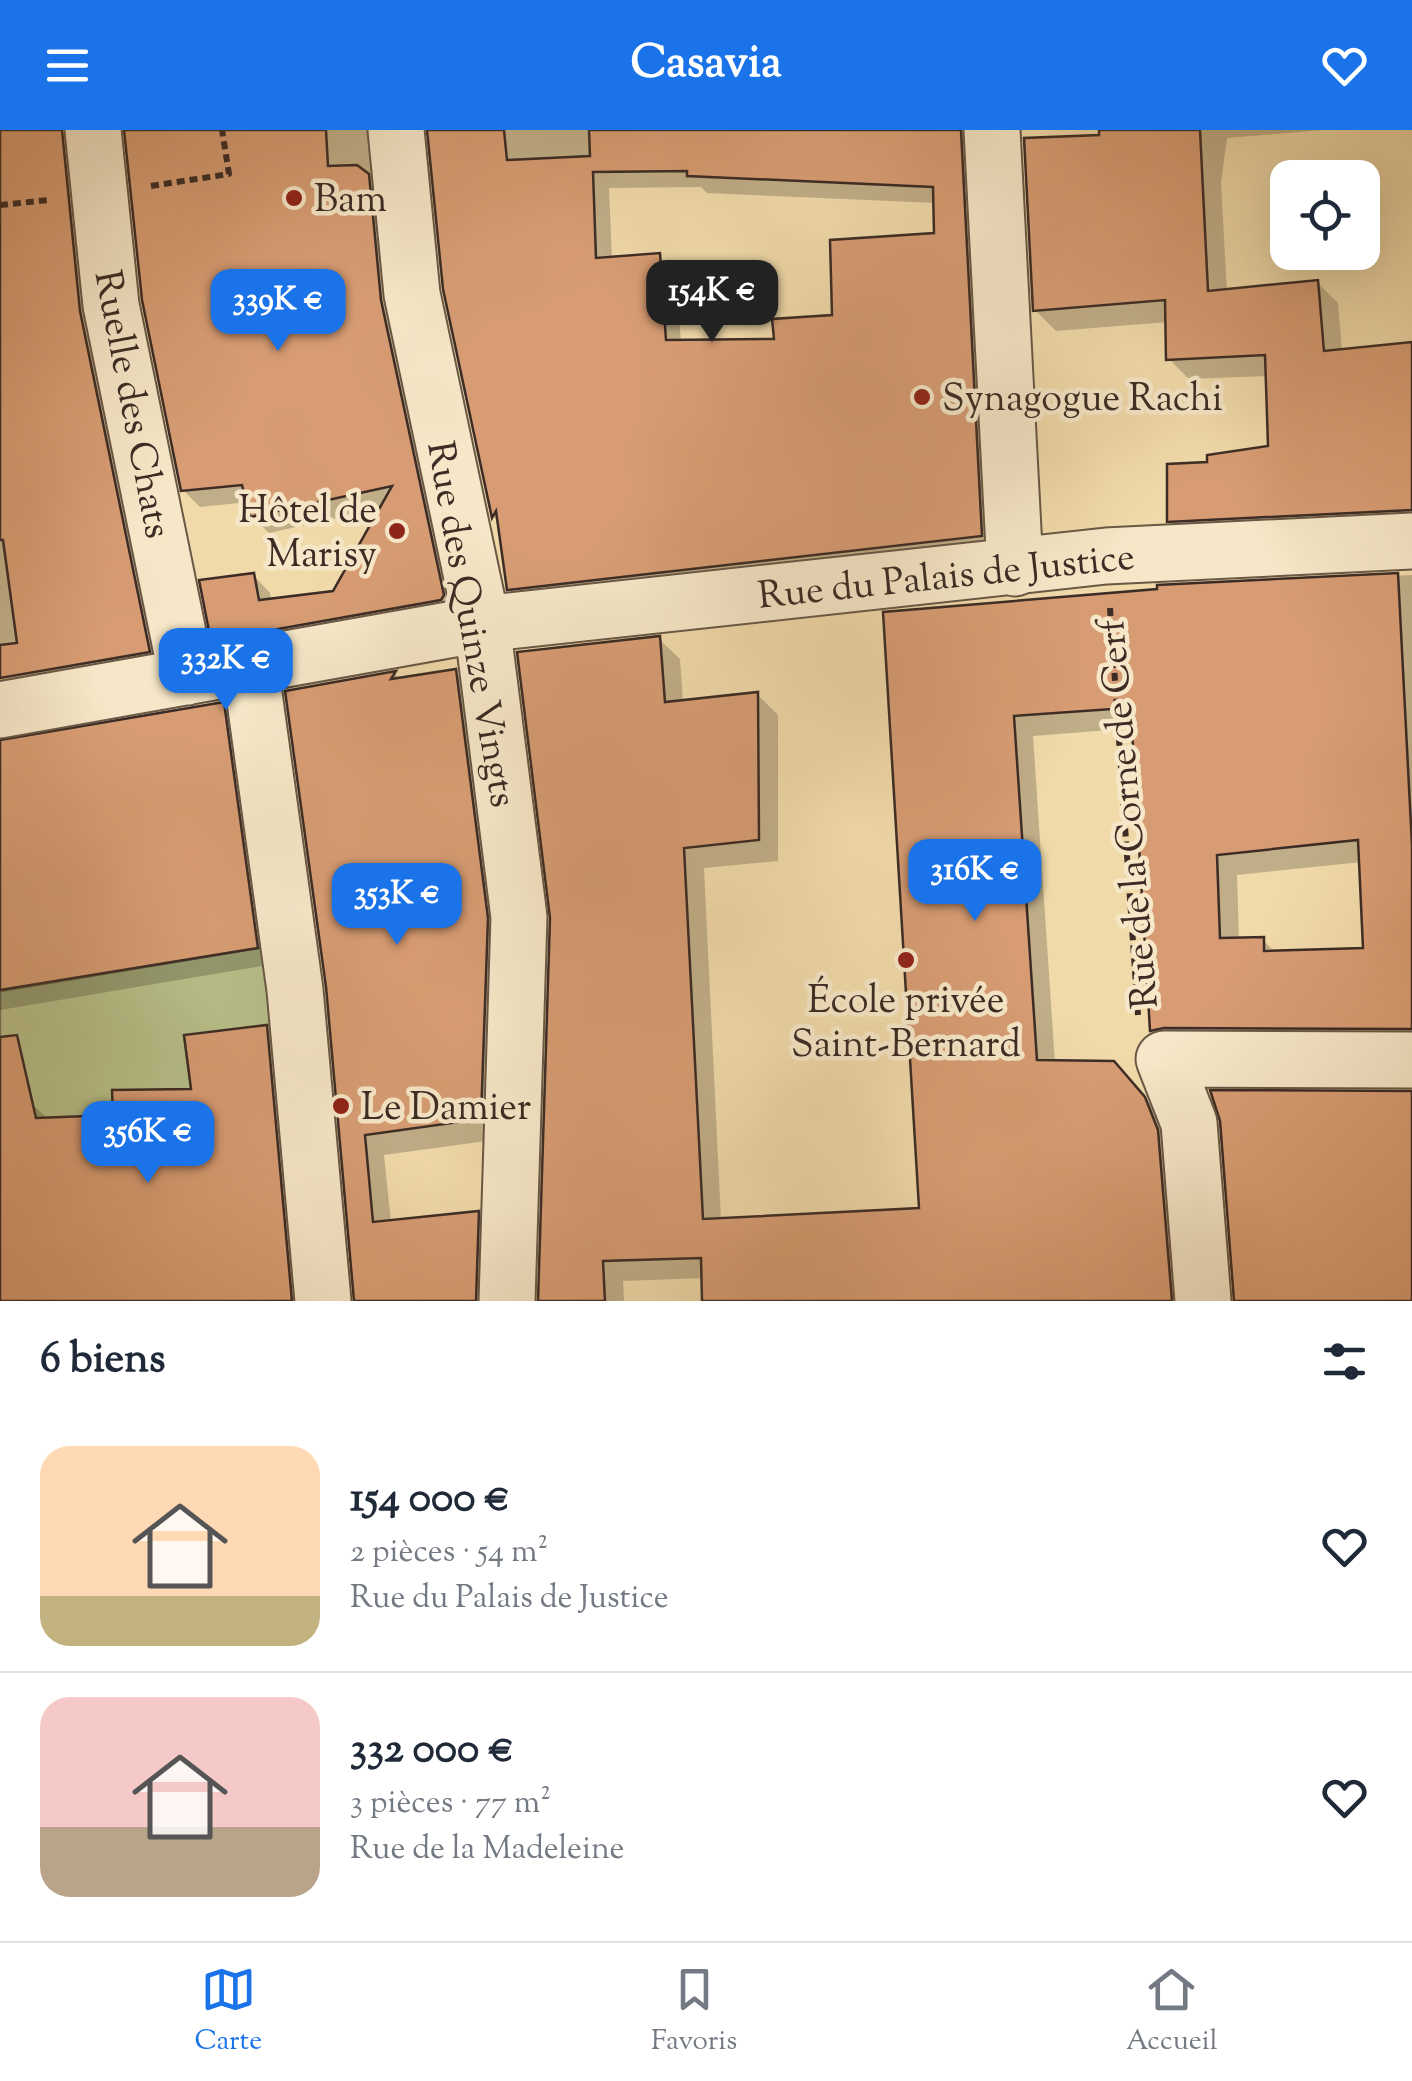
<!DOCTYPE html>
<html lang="fr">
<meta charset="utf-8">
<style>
:root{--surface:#fff;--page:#f6f6f7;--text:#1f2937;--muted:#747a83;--line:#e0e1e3;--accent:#1a73e8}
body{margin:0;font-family:"Sorts Mill Goudy",serif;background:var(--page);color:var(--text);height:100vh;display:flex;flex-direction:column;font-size:38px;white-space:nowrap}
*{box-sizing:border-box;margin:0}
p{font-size:32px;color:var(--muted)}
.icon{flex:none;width:55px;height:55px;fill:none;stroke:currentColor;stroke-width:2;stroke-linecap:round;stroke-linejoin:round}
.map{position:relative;height:1171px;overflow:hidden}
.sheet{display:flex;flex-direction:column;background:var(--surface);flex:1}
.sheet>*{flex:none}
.fabs{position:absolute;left:1270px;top:30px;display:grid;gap:20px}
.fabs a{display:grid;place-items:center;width:110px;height:110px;border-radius:20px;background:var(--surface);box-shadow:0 10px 40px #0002;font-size:50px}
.price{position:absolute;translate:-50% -85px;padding:0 22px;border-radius:20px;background:var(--accent);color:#fff;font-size:32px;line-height:65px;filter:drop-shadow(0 2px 5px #0008)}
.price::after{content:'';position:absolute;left:50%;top:60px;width:30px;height:22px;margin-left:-15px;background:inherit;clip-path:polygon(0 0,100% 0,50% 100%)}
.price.selected{background:#222;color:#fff}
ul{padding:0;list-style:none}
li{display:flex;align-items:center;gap:30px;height:250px;padding:0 40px}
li+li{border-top:2px solid var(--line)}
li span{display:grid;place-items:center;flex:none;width:280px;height:200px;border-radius:30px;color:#555}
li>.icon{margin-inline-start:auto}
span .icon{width:120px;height:120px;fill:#fffc;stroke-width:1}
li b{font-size:42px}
h2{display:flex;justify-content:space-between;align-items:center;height:120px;padding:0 40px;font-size:42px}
header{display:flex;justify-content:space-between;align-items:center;height:130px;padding:0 40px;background:var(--accent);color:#fff;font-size:45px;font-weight:700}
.menu{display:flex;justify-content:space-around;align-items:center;height:140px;border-top:2px solid var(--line);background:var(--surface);font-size:28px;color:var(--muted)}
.menu a{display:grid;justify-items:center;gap:5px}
.menu .selected{color:var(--accent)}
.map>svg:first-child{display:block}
</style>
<header><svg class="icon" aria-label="menu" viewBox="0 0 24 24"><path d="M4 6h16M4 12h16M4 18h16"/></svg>Casavia<svg class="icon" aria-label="heart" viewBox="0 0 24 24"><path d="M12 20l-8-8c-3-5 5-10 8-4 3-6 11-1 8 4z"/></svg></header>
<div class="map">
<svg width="1412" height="1171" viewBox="0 0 1412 1171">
<rect width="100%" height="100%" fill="#f1daaa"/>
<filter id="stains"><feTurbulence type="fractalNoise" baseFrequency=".002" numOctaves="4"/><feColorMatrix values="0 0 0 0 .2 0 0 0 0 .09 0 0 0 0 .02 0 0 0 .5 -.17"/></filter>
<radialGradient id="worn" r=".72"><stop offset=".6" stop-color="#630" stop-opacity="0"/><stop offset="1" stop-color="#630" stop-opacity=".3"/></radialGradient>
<path fill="#b8c08a" stroke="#7a7658" stroke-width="2.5" d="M271,816L278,894L184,906L193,969L113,960V985L0,999V861Z"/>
<path fill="#0003" fill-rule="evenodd" d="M0,0H85L166,538L0,572Z
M127,0H388L460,483L231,526L214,509L253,445L270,463L272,471L335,464L382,378L269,403L252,386L248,372L200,377L183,360Z
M430,0H984L998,423L526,476L509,459L501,394L494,387L445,159ZM701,57L707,63L936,73L937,105L835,187L777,212L681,213L676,143L659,126L612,129L609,58Z
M1101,0H1323L1227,8L1221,53L1227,162L1317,152L1338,173L1342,221L1412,214V401L1190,411L1169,391L1209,335L1271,319L1268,246L1189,249L1168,228V192L1056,201L1035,180L1101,7Z
M1412,445V919L1173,921L1152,900L1135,598L1033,606L1055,933L1134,955L1165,991L1190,1171H704V1148L623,1151L624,1171H541L659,509L680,529L683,572L757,564L778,585V731L704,738L721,1090L922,1080L886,484L1159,461L1160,457ZM1362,732L1366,820L1276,823L1263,810H1239L1237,745Z
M455,541L476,562L508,811L501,1009L384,1025L391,1092L478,1084L498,1105L496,1171H356L329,857L288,563L395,544L401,550Z
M223,575L240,592L274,834L0,880V613Z
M266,898L287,919L310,1171H0V991L31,973L49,990L116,988L194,961Z"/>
<path fill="#d79c73" stroke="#3c2c25" stroke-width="2.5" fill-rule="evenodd" d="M0,0H62L80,181L150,522L0,548V515L17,513L3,410H0Z
M124,0H326L328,36L357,35L369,44L381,170L444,465L441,470L211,511L199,450L254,443L259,470L333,461L392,356L250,387L242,355L181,361L142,170Z
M427,0H504L507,30L590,26L589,0H961L982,406L507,460L496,381L492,388L443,159ZM687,41V46L933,57L934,103L830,110L832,185L772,189L774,209L666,210L660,123L596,128L593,42Z
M1099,0H1200L1208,161L1318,150L1324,221L1412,212V380L1167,392V334L1207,332V325L1268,316L1265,225L1166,230L1165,170L1033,181L1024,8L1099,5Z
M1398,443L1412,715V899L1164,898L1150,901L1131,583L1126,584V578L1014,586L1037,930L1114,931L1145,967L1158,1000L1172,1171H702L701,1128L603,1131L605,1171H538L550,788L517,522L660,506L665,572L758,562L759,710L684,718L703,1089L919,1078L883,482L1157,459V455ZM1358,710L1363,818L1264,821V807L1220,808L1217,725Z
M456,539L488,788L481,989L365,1005L373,1092L479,1081L476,1171H354L326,857L285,561L396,541L391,549Z
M224,572L258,818L0,860V610Z
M267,895L292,1171H0V907L17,905L36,988L113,985L112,960L191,959L184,905Z
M1210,960L1412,961V1171H1234L1220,991Z"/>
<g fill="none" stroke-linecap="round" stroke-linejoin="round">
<g stroke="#695846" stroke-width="59">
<path id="minor" d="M93,0L111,175L187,547
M396,0L412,164L482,494L519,787L507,1171
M992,0L1015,438
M250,535L295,860L323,1171
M0,580L482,494L1106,426L1412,411
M1203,1171L1189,993L1164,929L1412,930"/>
</g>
<path stroke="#3c2c25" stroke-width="6" stroke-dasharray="8 5" stroke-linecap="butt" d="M151,56L229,44L222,0
M0,75L49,70
M1110,478L1138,885"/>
<use href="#minor" stroke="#f6e7c8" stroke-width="55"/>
</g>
<g fill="#8f2418" stroke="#f6e7c8" stroke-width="4">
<circle cx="294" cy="68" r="10"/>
<circle cx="922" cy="267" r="10"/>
<circle cx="397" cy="401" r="10"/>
<circle cx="906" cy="830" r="10"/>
<circle cx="341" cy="976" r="10"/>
</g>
<g text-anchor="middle" stroke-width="9" stroke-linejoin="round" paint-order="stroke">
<g font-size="38" fill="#3c2c25" stroke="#f6e7c8" text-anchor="start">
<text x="314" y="81">Bam</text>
<text x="942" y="280">Synagogue Rachi</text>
<text x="377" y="392" text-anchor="end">Hôtel de<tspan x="377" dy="44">Marisy</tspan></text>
<text x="906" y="882" text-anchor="middle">École privée<tspan x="906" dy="44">Saint-Bernard</tspan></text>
<text x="361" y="989">Le Damier</text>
</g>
<g font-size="38" fill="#3c2c25" stroke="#f6e7c8">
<text transform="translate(134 274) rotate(79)" y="13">Ruelle des Chats</text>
<text transform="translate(946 445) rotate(-6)" y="13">Rue du Palais de Justice</text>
<text transform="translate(473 494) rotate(80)" y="13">Rue des Quinze Vingts</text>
<text transform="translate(1127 684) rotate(-95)" y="13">Rue de la Corne de Cerf</text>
</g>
</g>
<rect width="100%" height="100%" filter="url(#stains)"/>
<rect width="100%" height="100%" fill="url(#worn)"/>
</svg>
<div class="fabs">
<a><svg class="icon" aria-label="locate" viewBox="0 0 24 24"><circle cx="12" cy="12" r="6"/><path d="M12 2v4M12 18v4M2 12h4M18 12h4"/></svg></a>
</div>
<b class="price selected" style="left:712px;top:215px">154K €</b>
<b class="price" style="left:278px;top:224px">339K €</b>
<b class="price" style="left:226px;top:583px">332K €</b>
<b class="price" style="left:975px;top:794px">316K €</b>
<b class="price" style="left:397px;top:818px">353K €</b>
<b class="price" style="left:148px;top:1056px">356K €</b>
</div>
<section class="sheet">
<h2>6 biens<svg class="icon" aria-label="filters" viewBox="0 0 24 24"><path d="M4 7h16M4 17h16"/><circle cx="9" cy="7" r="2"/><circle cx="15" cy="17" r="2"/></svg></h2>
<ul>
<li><span style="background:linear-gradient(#ffd9b3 75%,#c2b280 0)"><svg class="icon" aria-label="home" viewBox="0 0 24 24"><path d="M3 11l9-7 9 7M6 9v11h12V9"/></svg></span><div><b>154 000 €</b><p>2 pièces · 54 m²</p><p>Rue du Palais de Justice</p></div><svg class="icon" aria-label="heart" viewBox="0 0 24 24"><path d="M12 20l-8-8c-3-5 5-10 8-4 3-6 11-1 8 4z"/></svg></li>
<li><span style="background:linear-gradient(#f6c9c9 65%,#b9a48a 0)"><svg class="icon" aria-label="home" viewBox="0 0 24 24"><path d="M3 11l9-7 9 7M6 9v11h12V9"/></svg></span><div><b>332 000 €</b><p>3 pièces · 77 m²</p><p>Rue de la Madeleine</p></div><svg class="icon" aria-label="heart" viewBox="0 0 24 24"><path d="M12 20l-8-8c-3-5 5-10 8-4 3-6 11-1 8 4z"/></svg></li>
</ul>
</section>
<nav class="menu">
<a class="selected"><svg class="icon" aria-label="map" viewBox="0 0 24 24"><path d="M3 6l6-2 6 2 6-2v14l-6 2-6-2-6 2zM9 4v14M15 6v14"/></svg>Carte</a>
<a><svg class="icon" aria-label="saved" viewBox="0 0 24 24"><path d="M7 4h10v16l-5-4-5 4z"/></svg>Favoris</a>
<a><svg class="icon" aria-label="home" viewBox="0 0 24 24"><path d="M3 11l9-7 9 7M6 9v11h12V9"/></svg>Accueil</a>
</nav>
